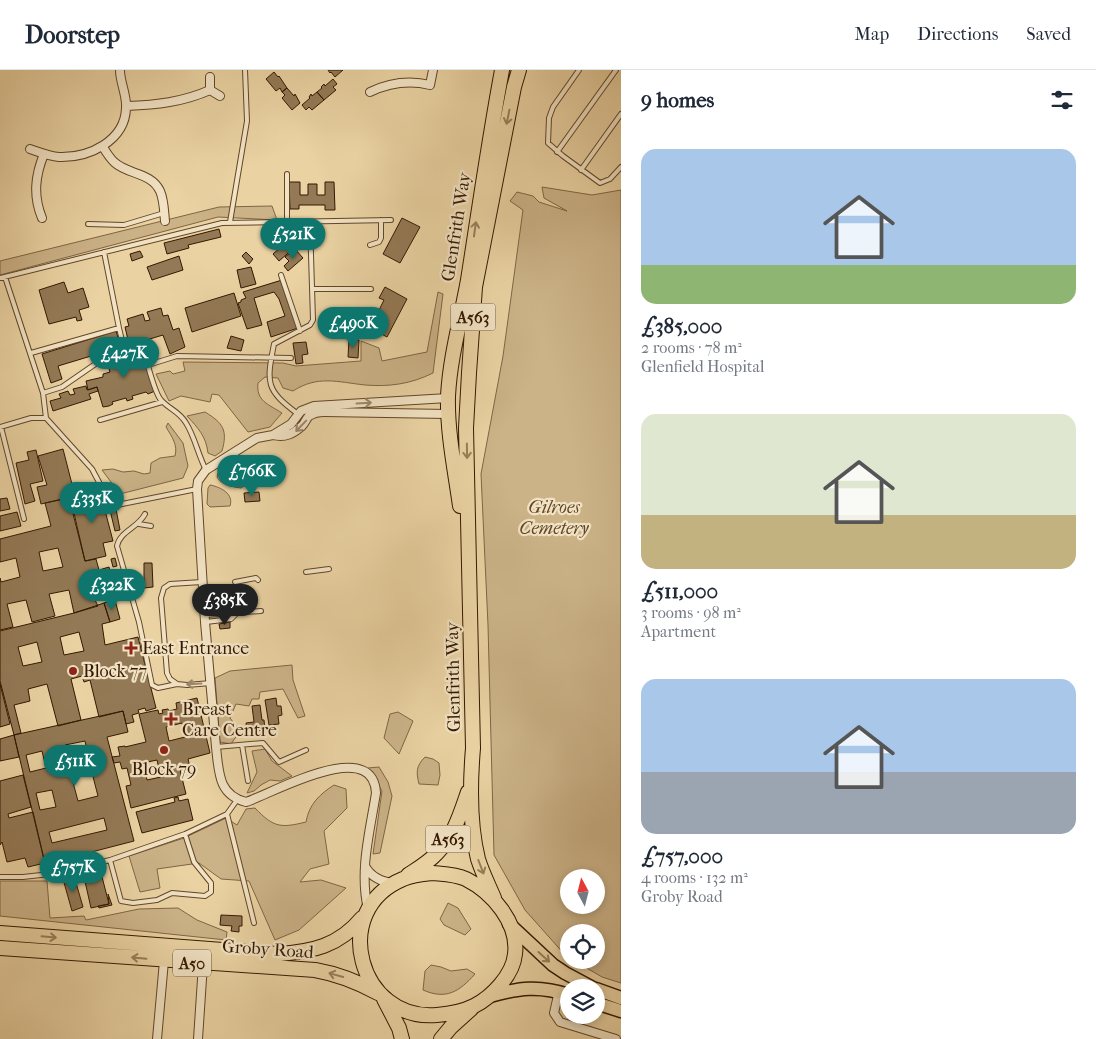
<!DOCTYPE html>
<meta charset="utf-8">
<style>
:root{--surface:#fff;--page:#f6f6f7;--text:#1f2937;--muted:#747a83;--line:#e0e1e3;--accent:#0f766e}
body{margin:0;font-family:"IM FELL French Canon",serif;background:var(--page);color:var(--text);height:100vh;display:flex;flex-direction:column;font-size:19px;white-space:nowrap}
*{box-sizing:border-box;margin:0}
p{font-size:16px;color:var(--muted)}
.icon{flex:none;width:28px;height:28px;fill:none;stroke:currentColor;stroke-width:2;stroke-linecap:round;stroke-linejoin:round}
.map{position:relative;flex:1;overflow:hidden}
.details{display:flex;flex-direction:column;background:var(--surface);width:475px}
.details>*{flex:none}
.needle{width:32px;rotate:353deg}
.tools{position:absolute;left:560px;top:799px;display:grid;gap:10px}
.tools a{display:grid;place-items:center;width:45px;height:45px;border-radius:50%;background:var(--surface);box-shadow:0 2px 8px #0003;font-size:25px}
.price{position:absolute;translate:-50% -42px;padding:0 11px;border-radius:18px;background:var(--accent);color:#fff;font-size:16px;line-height:32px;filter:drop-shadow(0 1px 2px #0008)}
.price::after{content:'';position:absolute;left:50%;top:30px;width:15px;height:11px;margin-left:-8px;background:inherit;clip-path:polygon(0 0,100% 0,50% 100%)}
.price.current{background:#222;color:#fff}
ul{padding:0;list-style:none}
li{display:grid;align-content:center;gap:10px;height:265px;padding:0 20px}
li span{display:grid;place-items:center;height:155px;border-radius:15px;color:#555}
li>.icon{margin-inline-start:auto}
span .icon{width:90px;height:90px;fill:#fffc;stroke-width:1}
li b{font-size:21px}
h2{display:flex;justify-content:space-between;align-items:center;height:60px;padding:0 20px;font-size:21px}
header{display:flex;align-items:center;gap:30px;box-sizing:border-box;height:70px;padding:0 25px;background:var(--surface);border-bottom:1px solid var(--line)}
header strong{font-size:24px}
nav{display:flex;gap:28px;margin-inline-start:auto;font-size:18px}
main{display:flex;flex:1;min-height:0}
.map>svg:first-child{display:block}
</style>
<header>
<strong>Doorstep</strong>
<nav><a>Map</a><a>Directions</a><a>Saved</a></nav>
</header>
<main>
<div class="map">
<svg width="621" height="969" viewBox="0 0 621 969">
<rect width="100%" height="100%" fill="#ead2a2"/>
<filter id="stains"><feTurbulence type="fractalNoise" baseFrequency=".004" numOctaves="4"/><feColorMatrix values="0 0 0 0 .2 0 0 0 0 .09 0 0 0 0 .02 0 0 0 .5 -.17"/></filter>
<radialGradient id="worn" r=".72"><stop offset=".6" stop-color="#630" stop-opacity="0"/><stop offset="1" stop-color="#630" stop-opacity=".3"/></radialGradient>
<path fill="#cbb287" stroke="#806544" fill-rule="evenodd" d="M542,117L592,125L621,120V913L602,907L573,890H596V862H569V888L566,886L525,840L494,785L488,555L481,404L503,286L523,140L510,131L517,122L533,126L539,132L567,141L544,128ZM569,808H596V835H569Z
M272,136L277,150L218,147L0,205V191L219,137Z
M438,222L443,224L433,303C411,314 389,317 365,315C337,312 318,305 293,321L283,318L278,308L265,307L258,313C256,331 268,334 282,343L270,357L248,362L219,325L212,324L210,332L181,326L169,331L156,304L170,301L173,304L185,301L183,292L283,293L296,296L361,291V271L379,278L382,291L427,282Z
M205,342C223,353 228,360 222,381L215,386L208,383C206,366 198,358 187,346Z
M168,353L183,373L188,396L183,408L120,424L102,400L113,399L123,402L134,401L144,404L150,403L151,393L160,388L175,386C178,375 172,367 166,357Z
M259,390L264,391L267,395V401L241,418C233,417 221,415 217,407L218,403H224L228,408L242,396Z
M210,415C221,417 234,424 230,436L210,437L207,434L208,418Z
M292,595L293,610L305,646L298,648L283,619L260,622L259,629H252L249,636L236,634L230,648L240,661L231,674L220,672L215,608L230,601Z
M398,642L413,651L399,684L384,668L390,644Z
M265,679L272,691L292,706L280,711L270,710L261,715L254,721L247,723L257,702L252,681Z
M425,687L433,689L439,693L440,705L438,715L419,714C416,702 416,696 425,687Z
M379,697L388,712L392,726L380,783L373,784L382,721L368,698Z
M334,715L346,719L347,738L324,761L329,794L310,799L300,812L321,810L346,818L299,860L275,870L249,811L221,809L199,793L157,799L160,818L140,822L129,786L184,768L226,748L237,755L246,739L255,738C274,758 281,758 306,752C309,734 320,724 334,715Z
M0,811H47L50,848L84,846L86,850L139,839L178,838L197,850L227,862L226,870L0,846Z
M448,833L458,838L471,859L465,865L444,855L440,849Z
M431,895L441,897L451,901L467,899L475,904C459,922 446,930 423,920L425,901Z"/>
<path fill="#937955" stroke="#341801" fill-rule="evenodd" d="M328,0H343L335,7L331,2L330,3Z
M274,2L278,7L279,6L287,18L282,22L280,18L276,21L266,9Z
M333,9L337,14L333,17L336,20L324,30L317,22L322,18L321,17L324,14L325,16Z
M287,18L294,26L295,24L300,33L292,40L282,28L285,25L282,22Z
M317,22L324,30L312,40L309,37L306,40L302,35L310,28L309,27L311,24L312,26Z
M289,112H300V125H308V114H317V125H325V112H334L335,140H325V135H299V139H290Z
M402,148L420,157L400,193L383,184Z
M219,159L221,167L188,175L189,178L167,184L164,173Z
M288,171L294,178L279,191L273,184Z
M295,179L303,188L288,201L284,196L289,191L285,187Z
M140,181L143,187L132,191L130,184Z
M246,182L253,189L249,194L242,186Z
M179,186L183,200L152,210L147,197Z
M251,197L256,214L241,218L237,200Z
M282,210L298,258L271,267L267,252L285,246L279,229L274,222L254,228L262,255L247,259L238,233L241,232V230L246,228L243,222Z
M64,212L68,223L83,218L89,237L79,240L82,250L77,251L76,247L49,254L39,220Z
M385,217L407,229L387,267L365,255L370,245L375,248L384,230L379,228Z
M234,223L241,246L192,262L185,238Z
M161,238L163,246L168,245L173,260L179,258L185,277L170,284L163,265L143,271L145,276L138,278L136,272L129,274L125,257L129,256L127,249L143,244L145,251L150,250L147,242Z
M116,261L121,277L58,296L62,309L51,313L42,284Z
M231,266L244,270L241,281L227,278Z
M349,269L359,270L358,288L348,287Z
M306,272L308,284L302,285L303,293L296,294L293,273Z
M142,280L155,321L148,324L146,322L132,326L133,329L127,331L126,328L112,332L113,334L109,336L103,337L97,317L88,320L86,311L103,307V304L110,302L106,290Z
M86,316L87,320L97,317L98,321L89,324L91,329L53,341L50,331L61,328L59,324L68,321L70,325L75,324L73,319Z
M63,379L75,426L41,434L37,417L47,415L38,386Z
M36,380L43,411L30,414L35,431L25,434L16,393L29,390L27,382Z
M93,413L98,431L102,429L113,471L103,473L106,486L85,491L74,443L81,442L77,428L82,427L79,417Z
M259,422L260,431L245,432L244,423Z
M7,428L10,439L0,441V429Z
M69,428L85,491L96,489L99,500L109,497L116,525L95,530L98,536L74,543L69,520L49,524L55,546L32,552L26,530L7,534L13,557L0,560V508L1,512L20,507L16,488L0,492V469L51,456L45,433ZM58,478L63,497L43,501L39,482Z
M116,439L120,460L115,461L110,440Z
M17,442L21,456L0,461V446Z
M115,488L117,496L113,497L111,489Z
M144,493H152L153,517L144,518Z
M115,530L120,549L110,552L104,533Z
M104,533L110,552L102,554L105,575L138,567L156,638L146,641L145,638L138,640L139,643L132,645L134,652L126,654L123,641L99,647L90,610L84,612L82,606L71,609L81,650L58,656L47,614L28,619L30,631L14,635L21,663L14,665L0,611V561L74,543ZM79,562L84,581L64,585L60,567ZM37,572L42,592L23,596L18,577Z
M230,552V558L220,559L219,554Z
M0,614L10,654L0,657Z
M197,628L210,683L188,689L190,697L180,700L186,724L131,738L126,716L131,715L127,698L122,699L120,692L114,693L112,687L120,686L118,677L125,676V677L146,672L139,644L158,640L159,644L163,643L162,640L168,639L169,641L177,639L176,633ZM182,653L185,667L169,671L166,657ZM157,690L161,707L147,710L143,693Z
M276,628L277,636H281L282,645L278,646L279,654L269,655L265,630Z
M260,635L262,650H264L265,660L247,662L246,653L254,652L252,636Z
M123,641L128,662L107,667L134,771L45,794L14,665ZM85,671L90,693L70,698L65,675ZM42,681L46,698L30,702L26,685ZM91,699L98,726L78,731L71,705ZM52,720L56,737L40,740L36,723ZM104,748L107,760L52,773L49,762Z
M14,665L19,687L0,691V669Z
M23,705L31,737L8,744L9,748L33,742L45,793L28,797L25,788L7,792L2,772L0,775V711Z
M178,727L179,731L188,729L193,750L142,763L136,742L175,732L174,728Z
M101,803L109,834L91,838L84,807Z
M74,806L83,837L72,841L63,809Z
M108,824L112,835L99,838L98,836L109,834Z
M221,845L242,846V856H239V862L231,861L232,856L220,855Z"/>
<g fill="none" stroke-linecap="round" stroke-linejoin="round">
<g stroke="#624629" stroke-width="6">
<path id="lane" d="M579,0L553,37L549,48L548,73L563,86L600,113L610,109L621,97
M557,82L616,0
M581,100L621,44
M287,151V104
M230,152L247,51L245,0
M88,154L124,155L164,143
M370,175L379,172L381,168V150
M281,205L300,261
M5,207L43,323L46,348
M0,208L222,153L391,150
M312,219H371
M143,279C147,290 154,323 161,330C170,340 179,341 186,353C195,367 198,385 206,400
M31,283L119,258L104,182
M148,295L177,286L291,288
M43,323L62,317L104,288L125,283L119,258
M298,344C266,320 266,314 274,274L310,255L313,250L310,152
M100,350L162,332
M0,357L31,348H46L92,399L109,431L117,435L197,419
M1,357L24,449
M145,444C138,458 120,461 117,476L139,552L152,615L158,618L177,614L187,615L211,613
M139,454L151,456
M306,502L329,499
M235,512L256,508L258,510
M205,545L261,541
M206,552L231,549L236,544
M177,614L170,609L167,603L161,528L164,518L170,514L202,512
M242,675L248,711
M216,677L263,673L279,692L306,680
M227,744L254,853
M110,790L121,831L133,833L157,830L172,823L205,826L211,822V813L194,792L185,764
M0,807H23L50,804L110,790L185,764L227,744L237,730"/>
</g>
<g stroke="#624629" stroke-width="10">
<path id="street" d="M210,7V20L220,26
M370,22C389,13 409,10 430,15L433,0
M127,36C156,35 183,32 210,20
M103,77C106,82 110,88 114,92C128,105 151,102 160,121C164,130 164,141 165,151
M30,79C39,82 49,86 59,87C89,88 125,71 126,38C127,25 120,13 120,0
M42,148C33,126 35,106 44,84
M273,365C285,368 293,364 302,356C305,353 306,349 309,346C314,343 319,342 324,342L449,344
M365,796C371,807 381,812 394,813
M368,839C359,801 370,761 376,723C373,665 271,724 246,732C218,725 219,702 216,677L205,552L197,419L198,411L206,400L257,368L273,365L291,354L301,341L314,336L448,328
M559,921L554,943L560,952L616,969
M157,969L164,891
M198,969L203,894"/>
</g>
<g stroke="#341801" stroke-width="15">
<path id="primary" d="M509,854L553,895L565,903L593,918
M596,919L621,928
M490,926C519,918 539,915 569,925
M596,933L621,941"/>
</g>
<g stroke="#341801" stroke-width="16">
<path id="highway" d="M460,436C455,400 447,362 448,326C450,287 461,249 468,210C479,140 489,70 502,0
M433,803C444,804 455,804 466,809C492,822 519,853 515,884C513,905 492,927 474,936C464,941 449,944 437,945C359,952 328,840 403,809C412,805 423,804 433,803Z
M408,805C417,799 429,792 436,784C454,766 460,745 468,722
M494,828C489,816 482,802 478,789C469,753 470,714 473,678L466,358L469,303L475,217L514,17L519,0
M0,863L277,884C312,882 339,876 362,848
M0,878L315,900C338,904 358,912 378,923
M384,929L399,958L402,969
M441,969L451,957L471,939"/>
</g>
<use href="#lane" stroke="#f1e2c3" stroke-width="4"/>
<use href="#street" stroke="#f1e2c3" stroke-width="8"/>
<use href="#primary" stroke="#ead2a2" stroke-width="12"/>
<use href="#highway" stroke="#ead2a2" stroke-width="14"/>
</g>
<defs><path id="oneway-shaft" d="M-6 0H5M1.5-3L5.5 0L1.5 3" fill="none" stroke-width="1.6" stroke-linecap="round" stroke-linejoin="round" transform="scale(1.25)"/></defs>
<g stroke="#987e5a">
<use href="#oneway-shaft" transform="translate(508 47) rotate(101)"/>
<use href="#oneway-shaft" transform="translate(475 159) rotate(-82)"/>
<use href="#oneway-shaft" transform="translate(467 381) rotate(89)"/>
<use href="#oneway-shaft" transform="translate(481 797) rotate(69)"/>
<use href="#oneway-shaft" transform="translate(49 867) rotate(5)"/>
<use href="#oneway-shaft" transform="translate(544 887) rotate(42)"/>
<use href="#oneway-shaft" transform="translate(139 888) rotate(-175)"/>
<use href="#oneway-shaft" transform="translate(336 905) rotate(-165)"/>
</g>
<g stroke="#9c876c">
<use href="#oneway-shaft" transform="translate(364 333) rotate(-3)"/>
<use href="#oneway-shaft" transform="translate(301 356) rotate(134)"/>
<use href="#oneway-shaft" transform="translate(194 614) rotate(177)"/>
</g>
<g fill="#8f2418" stroke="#f1e2c3" stroke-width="2">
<path d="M128.5 570.5h5v5h5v5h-5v5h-5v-5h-5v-5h5z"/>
<circle cx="73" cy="601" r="5"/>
<path d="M168.5 641.5h5v5h5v5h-5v5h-5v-5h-5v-5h5z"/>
<circle cx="164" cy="680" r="5"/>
</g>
<g text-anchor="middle" stroke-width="4.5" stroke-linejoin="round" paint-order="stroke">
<g fill="#f1e2c3" stroke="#6d553b" stroke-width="1">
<rect x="450.5" y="233.5" width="45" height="27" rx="4"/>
<rect x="425.5" y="755.5" width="45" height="27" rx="4"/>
<rect x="173" y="879.5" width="38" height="27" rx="4"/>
</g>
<g font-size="16" font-weight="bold" fill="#341801">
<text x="473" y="253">A563</text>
<text x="448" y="775">A563</text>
<text x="192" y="899">A50</text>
</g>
<g font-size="18" fill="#341801" stroke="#f1e2c3">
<text transform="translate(456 157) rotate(-81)" y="6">Glenfrith Way</text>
<text transform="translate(453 607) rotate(-91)" y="6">Glenfrith Way</text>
<text transform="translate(268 879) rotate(4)" y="6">Groby Road</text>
</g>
<g font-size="18" font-style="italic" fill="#614629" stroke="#f1e2c3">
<text x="554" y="443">Gilroes<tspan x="554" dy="21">Cemetery</tspan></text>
</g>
<g font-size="18" fill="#341801" stroke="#f1e2c3" text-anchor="start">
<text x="142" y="584">East Entrance</text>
<text x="83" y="607">Block 77</text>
<text x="182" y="645">Breast<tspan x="182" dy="21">Care Centre</tspan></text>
<text x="164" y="705" text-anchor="middle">Block 79</text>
</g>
</g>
<rect width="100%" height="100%" filter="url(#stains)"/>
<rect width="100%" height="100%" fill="url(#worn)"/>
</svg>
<div class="tools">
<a><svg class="needle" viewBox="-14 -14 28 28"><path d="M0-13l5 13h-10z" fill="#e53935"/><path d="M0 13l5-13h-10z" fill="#747a83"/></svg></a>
<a><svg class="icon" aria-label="locate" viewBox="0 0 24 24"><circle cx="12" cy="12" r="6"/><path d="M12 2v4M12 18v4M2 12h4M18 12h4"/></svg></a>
<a><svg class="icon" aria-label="layers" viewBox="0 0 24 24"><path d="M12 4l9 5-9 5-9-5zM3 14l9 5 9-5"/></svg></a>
</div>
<b class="price" style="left:293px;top:190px">£521K</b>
<b class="price" style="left:353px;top:279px">£490K</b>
<b class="price" style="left:124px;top:309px">£427K</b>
<b class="price" style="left:252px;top:427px">£766K</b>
<b class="price" style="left:92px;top:454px">£335K</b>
<b class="price" style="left:112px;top:541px">£322K</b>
<b class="price current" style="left:225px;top:556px">£385K</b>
<b class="price" style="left:75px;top:717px">£511K</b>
<b class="price" style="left:73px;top:823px">£757K</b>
</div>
<section class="details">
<h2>9 homes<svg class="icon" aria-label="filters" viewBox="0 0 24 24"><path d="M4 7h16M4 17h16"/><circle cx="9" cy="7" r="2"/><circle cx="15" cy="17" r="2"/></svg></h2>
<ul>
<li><span style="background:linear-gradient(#a9c7e8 75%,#8fb573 0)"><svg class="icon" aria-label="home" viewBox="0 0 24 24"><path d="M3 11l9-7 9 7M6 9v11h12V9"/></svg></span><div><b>£385,000</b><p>2 rooms · 78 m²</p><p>Glenfield Hospital</p></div></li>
<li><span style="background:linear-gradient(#dfe7d0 65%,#c2b280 0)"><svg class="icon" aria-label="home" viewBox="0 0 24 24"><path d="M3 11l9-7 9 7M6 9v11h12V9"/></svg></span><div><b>£511,000</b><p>3 rooms · 98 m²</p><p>Apartment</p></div></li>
<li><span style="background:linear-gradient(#a9c7e8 60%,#9aa5b1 0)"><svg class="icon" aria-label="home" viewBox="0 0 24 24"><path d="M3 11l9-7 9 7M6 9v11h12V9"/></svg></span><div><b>£757,000</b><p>4 rooms · 132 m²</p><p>Groby Road</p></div></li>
</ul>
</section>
</main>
